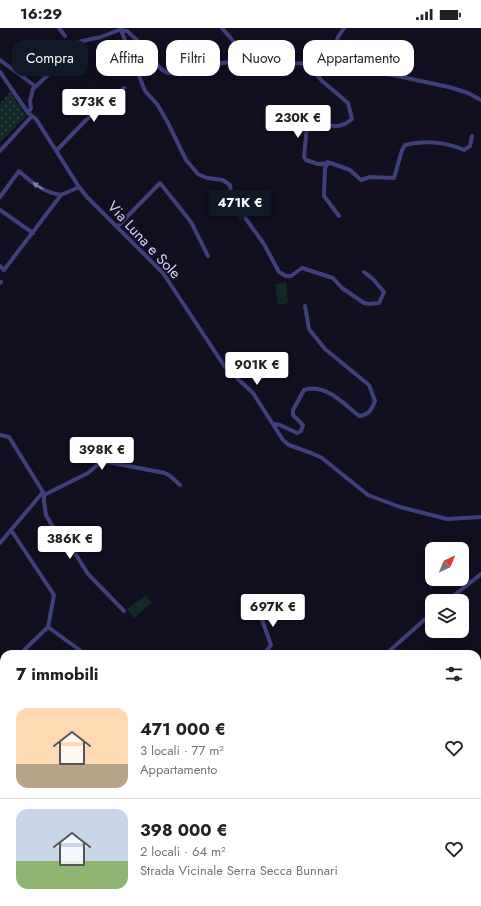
<!DOCTYPE html>
<html lang="it">
<meta charset="utf-8">
<style>
:root{--surface:#fff;--page:#f6f6f6;--text:#202124;--muted:#757577;--line:#e0e0e0;--accent:#111827}
body{margin:0;font-family:Jost,sans-serif;background:var(--page);color:var(--text);height:100vh;display:flex;flex-direction:column;font-size:15px;white-space:nowrap}
*{box-sizing:border-box;margin:0}
p{font-size:13px;color:var(--muted)}
.icon{flex:none;width:22px;height:22px;fill:none;stroke:currentColor;stroke-width:2;stroke-linecap:round;stroke-linejoin:round}
.map{position:relative;flex:1;overflow:hidden}
.details{position:absolute;left:0px;top:622px;width:481px;height:256px;display:flex;flex-direction:column;background:var(--surface);border-radius:12px 12px 0 0;box-shadow:0 2px 10px #0003}
.details>*{flex:none}
.hud{position:absolute;left:12px;top:12px;width:457px;height:36px;display:flex;gap:8px}
.needle{width:26px;rotate:43deg}
.controls{position:absolute;left:425px;top:514px;display:grid;gap:8px}
.controls a{display:grid;place-items:center;width:44px;height:44px;border-radius:8px;background:var(--surface);box-shadow:0 2px 10px #0003;font-size:20px}
.price{position:absolute;translate:-50% -34px;padding:0 9px;border-radius:4px;background:#fff;color:#222;font-size:13px;line-height:26px;filter:drop-shadow(0 1px 2px #0008)}
.price::after{content:'';position:absolute;left:50%;top:24px;width:12px;height:9px;margin-left:-6px;background:inherit;clip-path:polygon(0 0,100% 0,50% 100%)}
.price.active{background:var(--accent);color:#fff}
ul{padding:0;list-style:none}
li{display:flex;align-items:center;gap:12px;height:100px;padding:0 16px}
li+li{border-top:1px solid var(--line)}
li span{display:grid;place-items:center;flex:none;width:112px;height:80px;border-radius:12px;color:#555}
li>.icon{margin-inline-start:auto}
span .icon{width:48px;height:48px;fill:#fffc;stroke-width:1}
li b{font-size:17px}
h2{display:flex;justify-content:space-between;align-items:center;height:48px;padding:0 16px;font-size:17px}
.pill{padding:0 14px;border-radius:12px;background:var(--surface);box-shadow:0 2px 10px #0003;font-size:14px;line-height:36px}
.pill.active{background:var(--accent);color:#fff}
.status{display:flex;justify-content:space-between;align-items:center;height:28px;padding:0 20px;background:var(--surface);direction:ltr}
.status svg{height:11px;fill:currentColor}
.map>svg:first-child{display:block}
</style>
<div class="status"><b>16:29</b><svg viewBox="0 0 49 12"><path d="M0 12V9h3v3zM5 12V6h3v6zM10 12V3h3v9zM15 12V0h3v12zM26 1h20v11H26zM47 4h2v5h-2z"/></svg></div>
<div class="map">
<svg width="481" height="878" viewBox="0 0 481 878">
<defs>
<pattern id="park-dots" width="8" height="8" patternUnits="userSpaceOnUse"><rect width="8" height="8" fill="#122927"/><path d="M2 2h.1M6 6h.1" fill="none" stroke="#344747" stroke-width="1.8" stroke-linecap="round"/></pattern>
</defs>
<rect width="100%" height="100%" fill="#110f20"/>
<path fill="url(#park-dots)" d="M10,64L26,88L0,114V76Z"/>
<path fill="#122927" d="M286,254L288,275L278,277L275,256Z
M146,567L152,575L134,590L127,581Z"/>
<g fill="none" stroke-linecap="round" stroke-linejoin="round">
<path stroke="#3e3f7b" stroke-width="4" d="M59,0L65,8
M222,0L241,22L247,28L260,30
M121,2L145,63L157,76L167,93L186,132L198,146L207,150L223,152L230,157L232,174L246,191L264,216L279,244L286,248H291L302,240L333,250L342,260L364,275L370,276L379,275L384,264L373,251L364,244
M0,32L35,58
M308,36L322,53L348,75L352,91C338,103 329,97 313,93L307,97L304,129L306,132L318,136L331,135L350,142L361,152L370,149L394,150L402,122L405,117C424,112 446,114 464,122L470,118L472,108
M329,36L338,9L344,0
M0,44L28,85L36,91L79,159L87,169L163,245L225,339L253,365L283,412L289,417L311,425L322,430L368,467L400,479L447,491L481,489
M28,85L31,80L30,73L33,61L48,47L65,22L78,14L101,9L119,2L127,3C133,8 140,15 145,21C150,27 161,46 170,45C175,44 181,37 186,34L189,35L192,39L196,38L197,35L193,16L195,14L197,15L204,27L211,33L216,36L249,31H264L288,35L329,36L364,41L449,59L468,65L481,72
M0,123L32,88
M56,123L86,92L124,60
M328,134L325,140L324,168L339,188
M0,169L19,143C32,155 43,164 61,167
M0,182L33,205
M117,199L160,155L191,194L208,228
M0,238L4,242L61,167L79,159
M0,255L1,254
M274,396L280,397L297,405L301,403L303,397L293,387V382L304,362C326,355 344,376 359,388C369,387 372,381 375,373L369,357L325,321L309,301L305,278
M0,407L9,409L43,464
M43,464L44,467L88,445L102,433L165,445L170,448L180,457
M44,467V474L46,487L51,496L73,522L88,546L124,583
M11,502L54,567L48,599L20,626
M0,515L43,464
M254,569L271,617L264,626
M447,573L481,546
M48,599L85,626
M386,626L432,585
M0,646L4,642
M477,753L481,759"/>
<path stroke="#b362f1" stroke-width="5.5" d="M477,733H481
M0,746L4,747"/>
</g>
<defs><path id="oneway-solid" d="M-6-.8H1V-3.2L6.5 0L1 3.2V.8H-6Z"/></defs>
<use fill="#8281b5" href="#oneway-solid" transform="translate(38 158) rotate(-148)"/>
<g text-anchor="middle" stroke-width="4" stroke-linejoin="round" paint-order="stroke">
<g font-size="15" fill="#d4d1fb" stroke="#110f20">
<text transform="translate(144 212) rotate(47)" y="5">Via Luna e Sole</text>
</g>
</g>
</svg>
<div class="controls">
<a><svg class="needle" viewBox="-14 -14 28 28"><path d="M0-13l5 13h-10z" fill="#e53935"/><path d="M0 13l5-13h-10z" fill="#757577"/></svg></a>
<a><svg class="icon" aria-label="layers" viewBox="0 0 24 24"><path d="M12 4l9 5-9 5-9-5zM3 14l9 5 9-5"/></svg></a>
</div>
<b class="price" style="left:94px;top:95px">373K €</b>
<b class="price" style="left:298px;top:111px">230K €</b>
<b class="price active" style="left:240px;top:196px">471K €</b>
<b class="price" style="left:257px;top:358px">901K €</b>
<b class="price" style="left:102px;top:443px">398K €</b>
<b class="price" style="left:70px;top:532px">386K €</b>
<b class="price" style="left:273px;top:600px">697K €</b>
<div class="hud">
<a class="pill active">Compra</a>
<a class="pill">Affitta</a>
<a class="pill">Filtri</a>
<a class="pill">Nuovo</a>
<a class="pill">Appartamento</a>
</div>
<section class="details">
<h2>7 immobili<svg class="icon" aria-label="filters" viewBox="0 0 24 24"><path d="M4 7h16M4 17h16"/><circle cx="9" cy="7" r="2"/><circle cx="15" cy="17" r="2"/></svg></h2>
<ul>
<li><span style="background:linear-gradient(#ffd9b3 70%,#b9a48a 0)"><svg class="icon" aria-label="home" viewBox="0 0 24 24"><path d="M3 11l9-7 9 7M6 9v11h12V9"/></svg></span><div><b>471 000 €</b><p>3 locali · 77 m²</p><p>Appartamento</p></div><svg class="icon" aria-label="heart" viewBox="0 0 24 24"><path d="M12 20l-8-8c-3-5 5-10 8-4 3-6 11-1 8 4z"/></svg></li>
<li><span style="background:linear-gradient(#c9d6e8 65%,#8fb573 0)"><svg class="icon" aria-label="home" viewBox="0 0 24 24"><path d="M3 11l9-7 9 7M6 9v11h12V9"/></svg></span><div><b>398 000 €</b><p>2 locali · 64 m²</p><p>Strada Vicinale Serra Secca Bunnari</p></div><svg class="icon" aria-label="heart" viewBox="0 0 24 24"><path d="M12 20l-8-8c-3-5 5-10 8-4 3-6 11-1 8 4z"/></svg></li>
</ul>
</section>
</div>
